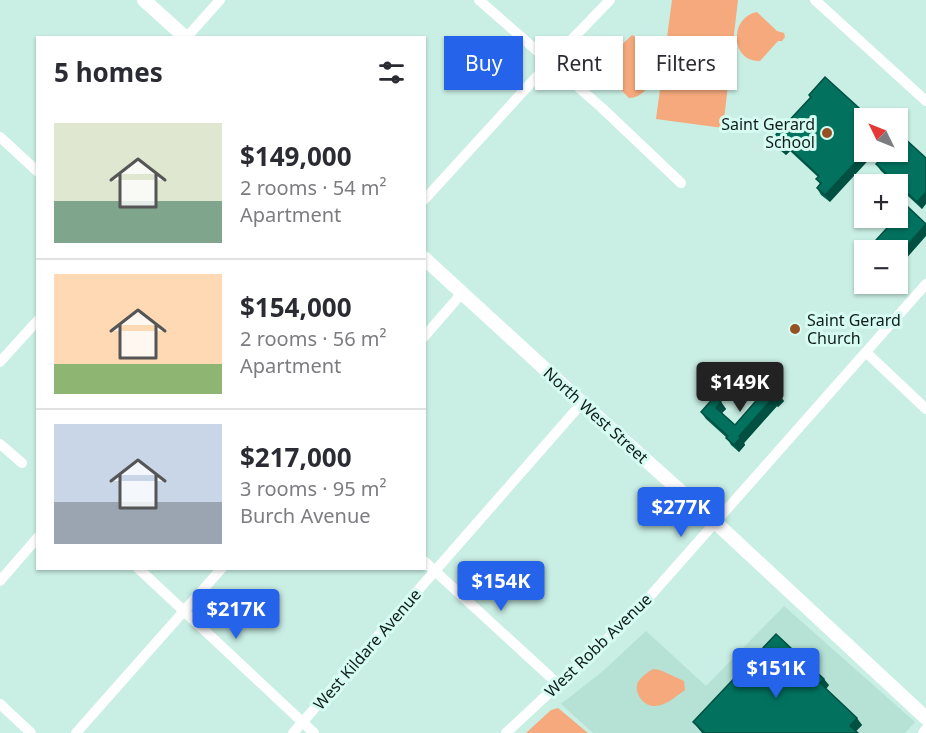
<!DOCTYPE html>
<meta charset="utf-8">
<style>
:root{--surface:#fff;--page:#f7f7f7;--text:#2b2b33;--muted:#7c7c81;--line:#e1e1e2;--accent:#2563eb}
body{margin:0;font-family:"Noto Sans",sans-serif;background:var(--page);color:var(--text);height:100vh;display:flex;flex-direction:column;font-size:22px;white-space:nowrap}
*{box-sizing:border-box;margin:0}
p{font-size:20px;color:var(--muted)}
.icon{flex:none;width:33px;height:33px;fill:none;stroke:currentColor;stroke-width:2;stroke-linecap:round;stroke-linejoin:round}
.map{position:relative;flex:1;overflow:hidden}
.sheet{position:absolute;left:36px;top:36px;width:390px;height:534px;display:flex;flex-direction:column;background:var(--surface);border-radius:0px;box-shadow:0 2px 4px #0004}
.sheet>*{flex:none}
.top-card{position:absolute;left:444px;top:36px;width:392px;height:54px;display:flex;gap:12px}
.needle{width:39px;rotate:313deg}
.fabs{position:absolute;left:854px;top:108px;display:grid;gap:12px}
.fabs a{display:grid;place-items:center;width:54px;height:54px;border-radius:0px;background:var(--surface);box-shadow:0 2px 4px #0004;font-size:30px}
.price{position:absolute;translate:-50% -51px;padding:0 14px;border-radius:6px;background:var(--accent);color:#fff;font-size:20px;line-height:39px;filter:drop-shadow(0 2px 3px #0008)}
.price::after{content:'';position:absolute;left:50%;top:36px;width:18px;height:14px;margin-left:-9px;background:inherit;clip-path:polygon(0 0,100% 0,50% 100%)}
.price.active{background:#222;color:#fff}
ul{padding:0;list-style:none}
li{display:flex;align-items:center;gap:18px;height:150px;padding:0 18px}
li+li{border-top:2px solid var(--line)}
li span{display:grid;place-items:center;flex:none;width:168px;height:120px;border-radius:0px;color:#555}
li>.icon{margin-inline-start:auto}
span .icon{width:72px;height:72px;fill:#fffc;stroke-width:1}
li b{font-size:26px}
h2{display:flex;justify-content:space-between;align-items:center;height:72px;padding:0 18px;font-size:26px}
.tag{padding:0 21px;border-radius:0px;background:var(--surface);box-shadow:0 2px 4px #0004;font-size:21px;line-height:54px}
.tag.active{background:var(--accent);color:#fff}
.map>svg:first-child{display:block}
</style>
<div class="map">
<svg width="926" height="733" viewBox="0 0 926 733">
<rect width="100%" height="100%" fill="#c9eee3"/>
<path fill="#b5e2d5" d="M784,606L915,722L905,733H593L561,704L603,671L646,631L706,686Z"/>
<path fill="#f5a97c" d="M672,0H738L723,128L656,119Z
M757,12L777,31L784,33L785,37L782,41H778L760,61C730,62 729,17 757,12Z
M632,35C655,44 668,73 646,90C640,95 636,98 629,98L605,74L596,72L598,64L605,61Z
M653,669L660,670L684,681L685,690C676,696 666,706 655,706C644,707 633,693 638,682C641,677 648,672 653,669Z
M558,708L588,733H526L551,710Z"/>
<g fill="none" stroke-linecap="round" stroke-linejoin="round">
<path stroke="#fff" stroke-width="10" d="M479,0L602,108L681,183
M815,0L926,101
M186,38L220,0
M0,137L38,172
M424,200L550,62L610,0
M424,337L462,293
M866,352L926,409
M0,362L38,320
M0,444L22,463
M424,561L558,684
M138,568L314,733
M0,581L38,537
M0,704L31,733
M76,733L222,568
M293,733L582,403
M506,733L636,612L926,284
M923,733L926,729"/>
<path stroke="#fff" stroke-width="14" d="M144,0L186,38
M424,258L582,403L715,522L926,718"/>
</g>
<path fill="#026252" d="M825,77L830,202L821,195L817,188L820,184L816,179L818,177L790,151L786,155L776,147L771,140L810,98L809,95Z
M926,158L922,209L897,186V184H896L881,171L876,164Z
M754,389L784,401L778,407L777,406L744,443L745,445L739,452L731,445L727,438L706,419L701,412L721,402L726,409L722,413L735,425L760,396Z
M829,685L826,689L862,725L856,731L858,733H702L693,722Z"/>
<path fill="#015042" d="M785,144L790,151L786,155L781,149Z
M865,152H876L830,202L825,195Z
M926,192V204L922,209L917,202Z
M926,224V236L897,269V257Z
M779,394L784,401L778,407L774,400Z
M772,399L777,406L744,443L745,445L739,452L734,445L739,436Z
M721,402L726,409L721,414L716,408Z
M824,679L829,685L825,690L820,683Z
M857,718L862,725L855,732L850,726Z"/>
<path fill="#02725f" stroke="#015042" stroke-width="1.5" d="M825,77L870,118H864V152H865L825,195L817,188L821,183L816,179L819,176L785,144L781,149L771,140L811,97L809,95Z
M903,137L926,158V192L917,202L876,164L888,152H897V143Z
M907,206L926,224L897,257V250H867Z
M864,254V266L858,261Z
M763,379L779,394L774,400L772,399L739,436L740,438L734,445L726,438L728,436L701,412L715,396L721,402L716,408L735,425L761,395L754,389Z
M776,634L824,679L820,683L857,718L850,726L858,733H705L693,722Z"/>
<g fill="#955024" stroke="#d6fcf1" stroke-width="2">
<circle cx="827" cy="133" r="6"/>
<circle cx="795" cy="329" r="6"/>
</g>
<g text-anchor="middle" stroke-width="6" stroke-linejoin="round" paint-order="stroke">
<g font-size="16" fill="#101d1a" stroke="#d6fcf1" text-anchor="end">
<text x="815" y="130">Saint Gerard<tspan x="815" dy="18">School</tspan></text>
<text x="807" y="326" text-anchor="start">Saint Gerard<tspan x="807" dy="18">Church</tspan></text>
</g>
<g font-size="16" fill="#101d1a" stroke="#d6fcf1">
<text transform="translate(596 415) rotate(42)" y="6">North West Street</text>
<text transform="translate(598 645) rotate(-44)" y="6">West Robb Avenue</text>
<text transform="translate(367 649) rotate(-49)" y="6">West Kildare Avenue</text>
</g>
</g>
</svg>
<div class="fabs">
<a><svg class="needle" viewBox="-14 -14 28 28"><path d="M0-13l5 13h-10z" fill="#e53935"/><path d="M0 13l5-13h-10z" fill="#7c7c81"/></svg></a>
<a>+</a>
<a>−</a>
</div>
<b class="price active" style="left:740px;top:413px">$149K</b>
<b class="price" style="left:681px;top:538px">$277K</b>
<b class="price" style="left:501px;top:612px">$154K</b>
<b class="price" style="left:236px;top:640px">$217K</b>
<b class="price" style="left:776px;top:699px">$151K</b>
<div class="top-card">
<a class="tag active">Buy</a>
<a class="tag">Rent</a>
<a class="tag">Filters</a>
</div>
<section class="sheet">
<h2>5 homes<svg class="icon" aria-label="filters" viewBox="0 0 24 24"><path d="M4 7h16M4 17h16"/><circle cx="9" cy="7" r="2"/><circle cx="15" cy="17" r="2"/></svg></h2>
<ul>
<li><span style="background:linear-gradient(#dfe7d0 65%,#7fa58c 0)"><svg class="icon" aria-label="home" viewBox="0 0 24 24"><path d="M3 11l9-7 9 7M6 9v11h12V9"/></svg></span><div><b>$149,000</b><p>2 rooms · 54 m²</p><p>Apartment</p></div></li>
<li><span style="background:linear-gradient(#ffd9b3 75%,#8fb573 0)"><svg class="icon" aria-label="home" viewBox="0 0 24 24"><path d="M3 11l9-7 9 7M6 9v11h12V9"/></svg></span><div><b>$154,000</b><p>2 rooms · 56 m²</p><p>Apartment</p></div></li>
<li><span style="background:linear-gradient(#c9d6e8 65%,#9aa5b1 0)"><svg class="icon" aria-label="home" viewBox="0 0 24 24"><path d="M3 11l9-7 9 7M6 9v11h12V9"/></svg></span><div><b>$217,000</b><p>3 rooms · 95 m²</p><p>Burch Avenue</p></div></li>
</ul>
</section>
</div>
